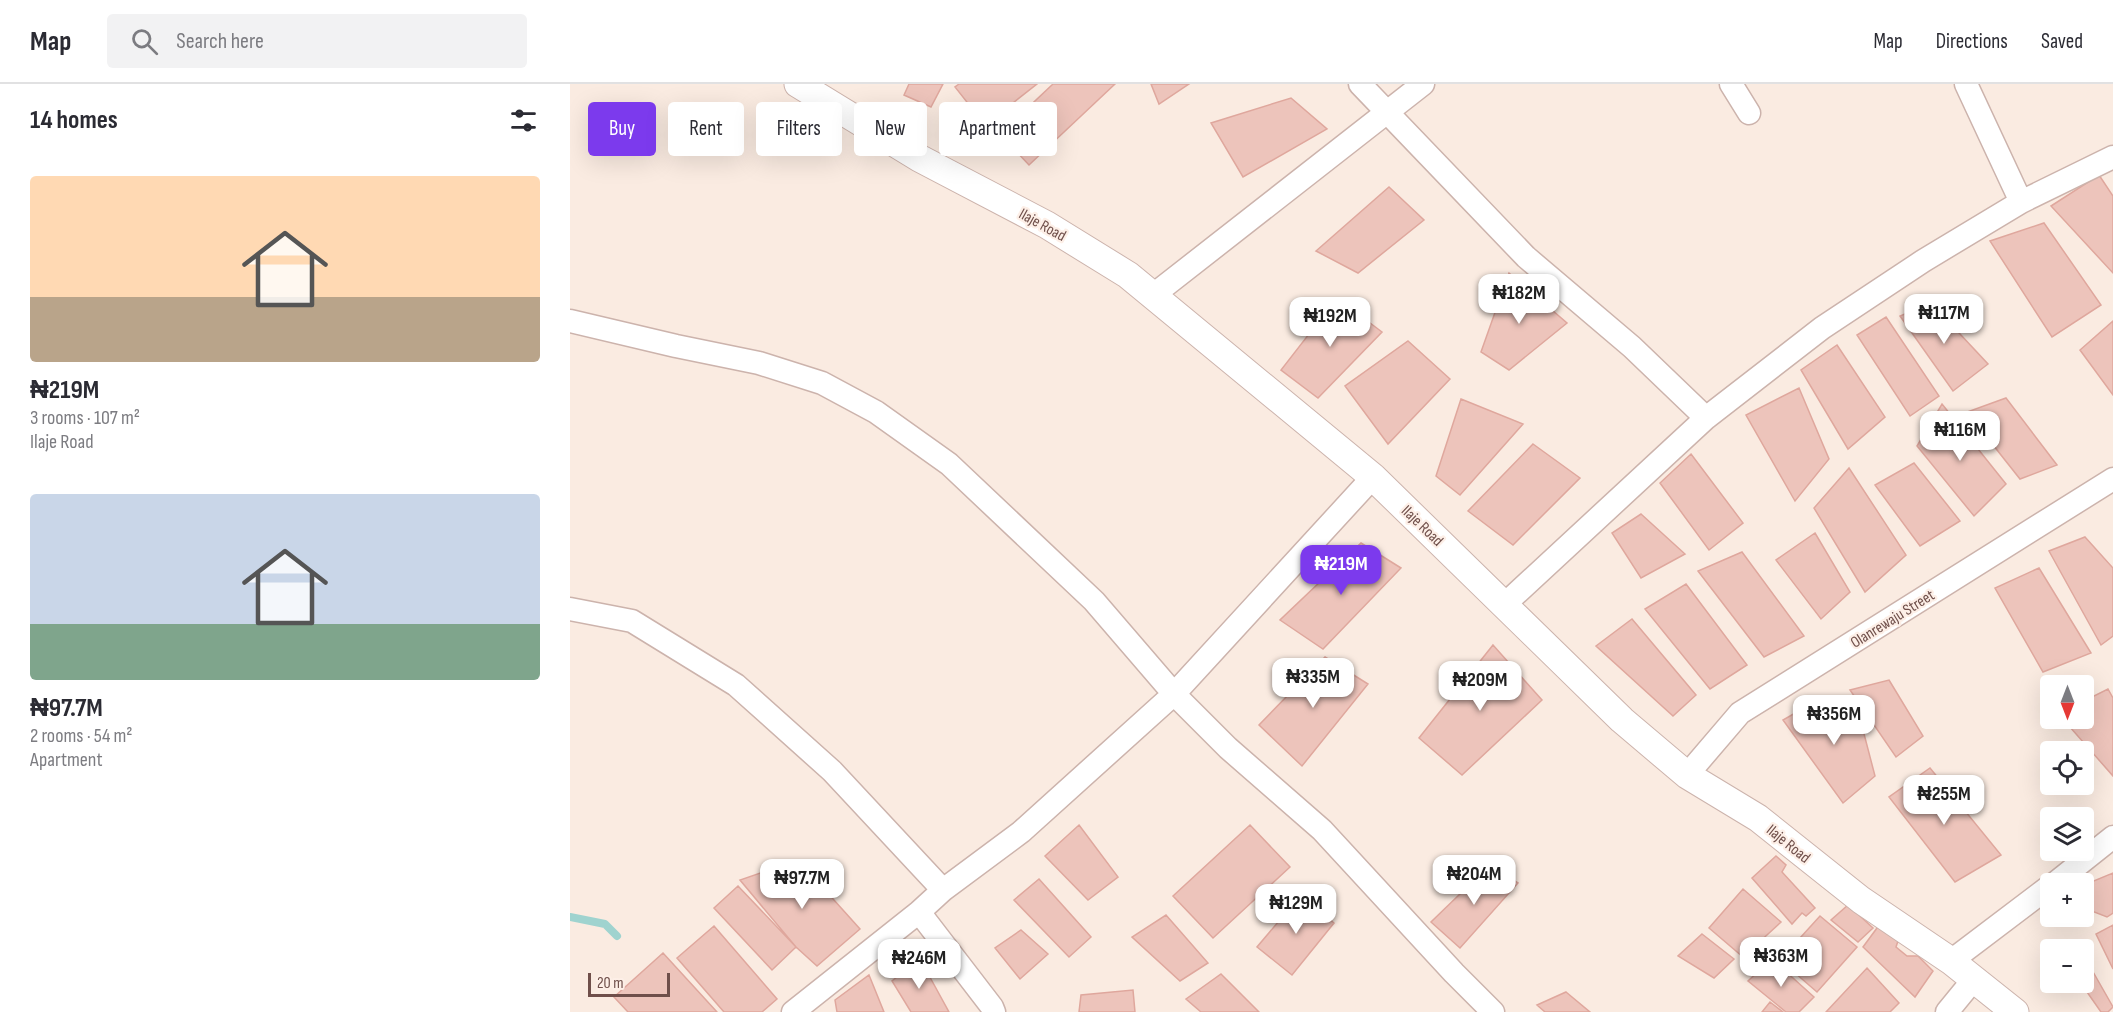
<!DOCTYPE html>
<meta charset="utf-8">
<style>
:root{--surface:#fff;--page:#f2f2f3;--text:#2b2b33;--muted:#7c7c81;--line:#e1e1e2;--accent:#7c3aed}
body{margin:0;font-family:"Sofia Sans Condensed",sans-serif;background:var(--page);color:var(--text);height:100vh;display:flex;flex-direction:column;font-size:22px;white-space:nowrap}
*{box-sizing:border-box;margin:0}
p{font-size:20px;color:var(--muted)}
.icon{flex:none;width:33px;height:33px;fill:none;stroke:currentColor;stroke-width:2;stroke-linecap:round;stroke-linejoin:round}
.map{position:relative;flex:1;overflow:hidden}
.side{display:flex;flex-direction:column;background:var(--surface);width:570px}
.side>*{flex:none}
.top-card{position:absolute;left:18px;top:18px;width:570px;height:54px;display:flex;gap:12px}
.needle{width:39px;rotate:180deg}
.controls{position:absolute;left:1470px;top:591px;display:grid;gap:12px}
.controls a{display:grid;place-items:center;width:54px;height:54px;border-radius:6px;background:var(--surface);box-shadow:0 6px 24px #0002;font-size:30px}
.scale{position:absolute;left:18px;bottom:15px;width:82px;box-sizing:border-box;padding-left:6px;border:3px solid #6f4f4a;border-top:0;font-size:16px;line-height:21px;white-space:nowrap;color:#6f4f4a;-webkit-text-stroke:4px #fdefe7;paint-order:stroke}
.price{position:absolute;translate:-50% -51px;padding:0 14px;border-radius:12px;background:#fff;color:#222;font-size:20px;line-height:39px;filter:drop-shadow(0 2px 3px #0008)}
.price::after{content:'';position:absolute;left:50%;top:36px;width:18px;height:14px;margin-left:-9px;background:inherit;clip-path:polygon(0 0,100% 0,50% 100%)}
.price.current{background:var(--accent);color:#fff}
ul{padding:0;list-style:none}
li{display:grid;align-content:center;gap:12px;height:318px;padding:0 30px}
li span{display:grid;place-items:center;height:186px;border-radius:6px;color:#555}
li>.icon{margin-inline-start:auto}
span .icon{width:108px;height:108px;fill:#fffc;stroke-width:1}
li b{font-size:26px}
h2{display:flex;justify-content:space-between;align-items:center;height:72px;padding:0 30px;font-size:26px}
.pill{padding:0 21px;border-radius:6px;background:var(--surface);box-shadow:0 6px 24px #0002;font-size:21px;line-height:54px}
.pill.current{background:var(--accent);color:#fff}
header{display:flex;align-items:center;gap:36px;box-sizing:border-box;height:84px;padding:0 30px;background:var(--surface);border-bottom:2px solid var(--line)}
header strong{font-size:28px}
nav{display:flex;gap:33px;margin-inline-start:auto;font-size:21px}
.search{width:420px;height:54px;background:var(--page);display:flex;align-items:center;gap:15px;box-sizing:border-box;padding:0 21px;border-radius:6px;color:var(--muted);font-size:22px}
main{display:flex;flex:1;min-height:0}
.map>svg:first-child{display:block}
</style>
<header>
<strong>Map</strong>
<div class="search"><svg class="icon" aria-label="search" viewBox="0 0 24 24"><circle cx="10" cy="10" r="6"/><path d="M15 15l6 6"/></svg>Search here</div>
<nav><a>Map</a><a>Directions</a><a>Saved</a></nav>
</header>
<main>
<section class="side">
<h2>14 homes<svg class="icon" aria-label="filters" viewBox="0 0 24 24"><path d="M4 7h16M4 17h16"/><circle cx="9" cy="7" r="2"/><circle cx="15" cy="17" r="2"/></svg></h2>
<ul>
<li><span style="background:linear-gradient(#ffd9b3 65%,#b9a48a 0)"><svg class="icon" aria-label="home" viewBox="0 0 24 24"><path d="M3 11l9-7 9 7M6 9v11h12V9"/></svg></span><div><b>₦219M</b><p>3 rooms · 107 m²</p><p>Ilaje Road</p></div></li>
<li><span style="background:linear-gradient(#c9d6e8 70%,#7fa58c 0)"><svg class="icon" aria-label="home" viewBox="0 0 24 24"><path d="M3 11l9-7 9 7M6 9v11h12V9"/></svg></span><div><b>₦97.7M</b><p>2 rooms · 54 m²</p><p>Apartment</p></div></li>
</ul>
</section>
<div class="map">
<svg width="1543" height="928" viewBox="0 0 1543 928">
<rect width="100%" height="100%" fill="#faebe1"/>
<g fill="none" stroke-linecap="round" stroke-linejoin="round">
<path stroke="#9fd3cf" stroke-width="8" d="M0,833L35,840L47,852"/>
</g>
<path fill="#edc4bb" stroke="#dfa79d" stroke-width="1.5" d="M339,0H373L361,23L334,11Z
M389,0H467L415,41L385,3Z
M483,0H545L459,81L430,50Z
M581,0H619L589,20Z
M721,14L757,45L673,93L641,39Z
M1529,91L1543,112V189L1481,122Z
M819,103L854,136L788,189L746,167Z
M1474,139L1531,221L1482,253L1420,157Z
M939,189L997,239L939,286L911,268Z
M767,214L812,248L748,314L711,286Z
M1361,219L1418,280L1383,307L1330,232Z
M1316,233L1369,312L1340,332L1287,251Z
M1543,237V311L1510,266Z
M838,257L880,295L818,360L775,302Z
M1267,261L1315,333L1278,365L1231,286Z
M1229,304L1259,375L1225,417L1176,331Z
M1436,314L1487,381L1450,395L1397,328Z
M891,315L953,340L890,411L866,392Z
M1372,320L1436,400L1404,432L1347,362Z
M963,360L1010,394L943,461L898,427Z
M1121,370L1173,439L1139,466L1090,399Z
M1344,379L1390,437L1350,462L1305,401Z
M1279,384L1336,471L1295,508L1244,424Z
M1071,430L1115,470L1071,494L1042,449Z
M1245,449L1280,508L1251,535L1206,476Z
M1515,453L1543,484V552L1531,561L1479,467Z
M791,459L831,484L753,565L710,536Z
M1172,468L1234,552L1194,573L1128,487Z
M1469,484L1521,569L1473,588L1425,504Z
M1116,500L1177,581L1140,605L1075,525Z
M1062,535L1126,611L1103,632L1026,562Z
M923,561L972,616L892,691L849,654Z
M755,573L798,600L732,682L689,641Z
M1319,596L1353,652L1326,673L1280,606Z
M1538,605L1543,614V692L1492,634H1514V617Z
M1253,613L1293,646L1305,692L1273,719L1213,636Z
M1360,684L1431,771L1385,798L1319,713Z
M509,741L548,793L518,816L475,772Z
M680,741L720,783L643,854L603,812Z
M1206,772L1216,781L1212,788L1245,824L1236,832L1232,829L1222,840L1182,794Z
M228,776L290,845L247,882L226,863L170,796Z
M920,781L948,799L890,864L861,838Z
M1543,789V829L1537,833L1514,824V801Z
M469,795L521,853L499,873L444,816Z
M168,802L226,863L202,886L144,824Z
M1173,805L1211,838L1173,873L1139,844Z
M731,811L764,839L722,891L687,863Z
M1278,821L1303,844L1288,858L1261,836Z
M596,831L638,879L610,897L562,853Z
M1250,832L1287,863L1247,908L1210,876Z
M1310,840L1328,857L1326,863L1337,872H1348L1363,887L1345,913L1293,863Z
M1543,841V885L1526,850Z
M144,842L207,915L192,928H154L107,874Z
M451,846L478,870L450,895L425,864Z
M1132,850L1164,875L1144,894L1108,872Z
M93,869L147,928H58L44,913Z
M1514,872L1543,923L1538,928H1531L1510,898H1514Z
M350,875L379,928H341L322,897Z
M1202,875L1244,913L1229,928H1216L1178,897Z
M1297,884L1329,919L1320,928H1256Z
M651,890L689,928H631L616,915Z
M299,891L314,928H267L265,916Z
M563,906L565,928H509L511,911Z
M996,908L1020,928H975L967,921Z
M1200,918L1213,928H1192Z"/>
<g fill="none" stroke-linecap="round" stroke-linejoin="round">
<g stroke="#ccb3ac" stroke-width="25">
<path id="minor" d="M790,0L956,173L1062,263L1136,334
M1161,0L1179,29
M1396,0L1451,118
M582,212L853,0
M0,237L106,262L189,279L252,299L306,328L379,380L524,517L604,610L658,664L752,746L884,889L923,928
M935,520L1136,334L1252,244L1353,177L1451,118L1543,73
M0,525L62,537L166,601L262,687L373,806
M1117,691L1170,629L1543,395
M1484,800L1543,753
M349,828L422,923L424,928
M1381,877L1480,802
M223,928L349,828L373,806L451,748L604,610L803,393
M1377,928L1404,895"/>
</g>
<g stroke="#ccb3ac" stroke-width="29">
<path id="tertiary" d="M228,0L349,74L477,141L558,191L803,393L1052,636L1117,691L1188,734L1291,816L1381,877L1445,928"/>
</g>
<use href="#minor" stroke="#fff" stroke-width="22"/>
<use href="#tertiary" stroke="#fff" stroke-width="27"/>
</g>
<g text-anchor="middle" stroke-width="4.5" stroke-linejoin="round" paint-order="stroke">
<g font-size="16" fill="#6f4f4a" stroke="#fdefe7">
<text transform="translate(473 140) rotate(29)" y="6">Ilaje Road</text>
<text transform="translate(853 441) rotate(44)" y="6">Ilaje Road</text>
<text transform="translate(1322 534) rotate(-32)" y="6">Olanrewaju Street</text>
<text transform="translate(1219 759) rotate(39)" y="6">Ilaje Road</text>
</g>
</g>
</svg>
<div class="controls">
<a><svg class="needle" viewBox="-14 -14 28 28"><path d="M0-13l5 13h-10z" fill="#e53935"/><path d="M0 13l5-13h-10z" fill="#7c7c81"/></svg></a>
<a><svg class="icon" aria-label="locate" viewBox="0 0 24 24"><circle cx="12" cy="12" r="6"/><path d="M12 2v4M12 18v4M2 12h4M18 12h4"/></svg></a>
<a><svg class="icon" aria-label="layers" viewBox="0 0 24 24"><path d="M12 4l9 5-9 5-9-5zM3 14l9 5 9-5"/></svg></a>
<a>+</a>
<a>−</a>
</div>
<div class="scale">20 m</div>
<b class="price" style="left:949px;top:241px">₦182M</b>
<b class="price" style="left:1374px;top:261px">₦117M</b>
<b class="price" style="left:760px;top:264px">₦192M</b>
<b class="price" style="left:1390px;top:378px">₦116M</b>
<b class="price current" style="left:771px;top:512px">₦219M</b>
<b class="price" style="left:743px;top:625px">₦335M</b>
<b class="price" style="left:910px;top:628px">₦209M</b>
<b class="price" style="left:1264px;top:662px">₦356M</b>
<b class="price" style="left:1374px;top:742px">₦255M</b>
<b class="price" style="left:904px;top:822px">₦204M</b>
<b class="price" style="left:232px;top:826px">₦97.7M</b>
<b class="price" style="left:726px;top:851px">₦129M</b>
<b class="price" style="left:1211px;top:904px">₦363M</b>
<b class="price" style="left:349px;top:906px">₦246M</b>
<div class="top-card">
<a class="pill current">Buy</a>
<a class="pill">Rent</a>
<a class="pill">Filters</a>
<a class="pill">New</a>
<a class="pill">Apartment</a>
</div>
</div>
</main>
